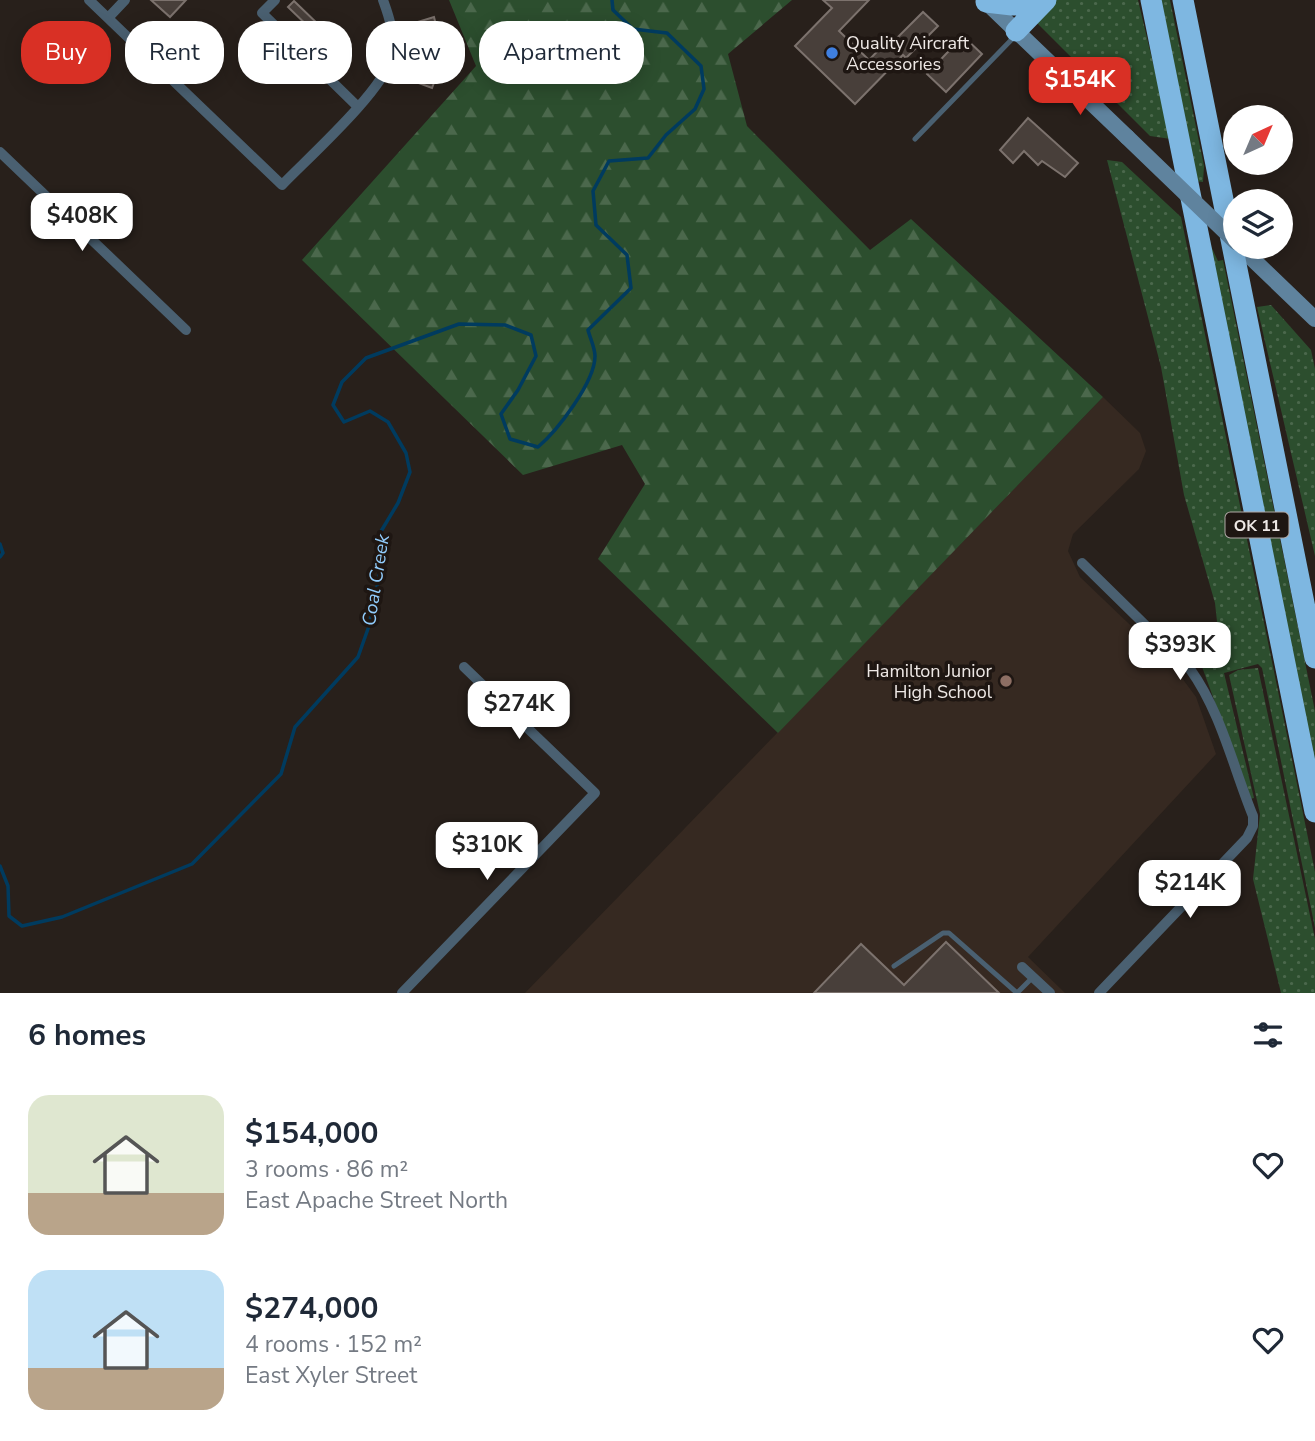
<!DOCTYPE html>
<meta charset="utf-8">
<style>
:root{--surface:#fff;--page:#f2f2f3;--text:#1f2937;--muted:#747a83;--accent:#d93025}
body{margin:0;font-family:"Nunito Sans",sans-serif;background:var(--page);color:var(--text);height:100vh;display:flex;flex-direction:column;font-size:26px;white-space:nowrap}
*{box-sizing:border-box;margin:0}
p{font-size:23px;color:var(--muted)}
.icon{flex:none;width:38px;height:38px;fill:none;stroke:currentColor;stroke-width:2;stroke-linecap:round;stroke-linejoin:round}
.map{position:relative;height:993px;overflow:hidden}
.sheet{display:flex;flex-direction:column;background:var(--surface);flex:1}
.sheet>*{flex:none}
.hud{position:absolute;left:21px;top:21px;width:700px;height:63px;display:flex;gap:14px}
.needle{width:46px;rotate:44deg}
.fabs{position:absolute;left:1223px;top:105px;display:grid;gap:14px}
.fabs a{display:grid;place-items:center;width:70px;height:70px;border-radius:50%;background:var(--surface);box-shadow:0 4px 18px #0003;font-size:35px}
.price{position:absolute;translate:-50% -60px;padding:0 16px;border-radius:14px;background:#fff;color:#222;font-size:23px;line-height:46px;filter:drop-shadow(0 2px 4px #0008)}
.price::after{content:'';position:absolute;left:50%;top:42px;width:21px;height:16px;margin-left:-10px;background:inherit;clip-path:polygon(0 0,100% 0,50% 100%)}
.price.on{background:var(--accent);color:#fff}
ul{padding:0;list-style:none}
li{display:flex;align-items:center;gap:21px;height:175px;padding:0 28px}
li span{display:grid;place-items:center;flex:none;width:196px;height:140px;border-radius:21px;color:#555}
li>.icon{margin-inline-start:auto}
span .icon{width:84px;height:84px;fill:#fffc;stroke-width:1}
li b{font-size:30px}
h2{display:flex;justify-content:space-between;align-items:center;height:84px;padding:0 28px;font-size:30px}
.pill{padding:0 24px;border-radius:28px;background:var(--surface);box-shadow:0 4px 18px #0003;font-size:24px;line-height:63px}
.pill.on{background:var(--accent);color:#fff}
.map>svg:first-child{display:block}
</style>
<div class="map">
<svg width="1315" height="993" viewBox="0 0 1315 993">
<defs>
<pattern id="grass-dots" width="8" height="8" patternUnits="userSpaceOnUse" patternTransform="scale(1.75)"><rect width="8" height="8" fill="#2c4e2e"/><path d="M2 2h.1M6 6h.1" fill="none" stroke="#4b684c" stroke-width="1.8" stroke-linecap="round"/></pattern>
<pattern id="forest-firs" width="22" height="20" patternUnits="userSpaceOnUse" patternTransform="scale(1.75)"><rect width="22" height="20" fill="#2c4e2e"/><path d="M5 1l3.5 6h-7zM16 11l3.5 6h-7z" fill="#4b684c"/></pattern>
</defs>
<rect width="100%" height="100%" fill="#28201b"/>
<path fill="#362921" d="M1103,397L1140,433L1146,451L1139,469L1073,534L1068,551L1080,577L1173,666L1196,697L1216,754L1028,957L1065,993H525Z"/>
<path fill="url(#grass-dots)" d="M1056,0H1138L1171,139L1150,136L1034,20Z
M1159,0H1170L1204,166L1203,182L1195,181Z
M1107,160L1122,162L1181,217L1315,872V928L1262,668L1258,664L1224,673L1254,798L1250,799C1232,746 1211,694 1193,641L1218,631L1215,603L1184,495L1161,367Z
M1209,242L1218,261L1223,260L1315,711V774Z
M1271,305L1311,350L1315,369V556L1257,307Z
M1258,668L1315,939V993H1281L1253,879L1260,814L1229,675L1238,670Z"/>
<path fill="url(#forest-firs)" d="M449,0H792L728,54L747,126L870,250L911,219L1103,397L778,733L598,559L645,484L622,445L523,475L302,260L476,66Z"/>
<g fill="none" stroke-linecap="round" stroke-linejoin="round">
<path stroke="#003b5f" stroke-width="3.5" d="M0,544L3,553L0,557
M0,866L8,886L9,916L22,926L62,917L192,864L281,774L295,727L358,657L369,626L379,577L380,533L398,503L410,472L406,453L388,422L370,411L344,422L333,405L342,382L366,358L459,324L505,325L531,335L536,356L518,390L501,414L510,439L538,447C557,431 595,382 595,356C595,348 590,338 588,330L631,288L627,255L596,225L593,191L609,161L648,158L666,135L695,109L704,89L701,66L667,33L633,29L613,10L612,0"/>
</g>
<path fill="#483f3a" stroke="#7c726d" stroke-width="2" d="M151,0H186L170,17Z
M823,0H869L839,31L869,60L890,38L894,41L923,12L938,26L906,58L903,55L855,104L795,46L832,8Z
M294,1L321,27L315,33L288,7Z
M434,17L436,25L410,33L408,25Z
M963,36L982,54L946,92L927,74Z
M410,42L452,45L451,54L410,51Z
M407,63L437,75L432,88L402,77Z
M1028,118L1078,163L1065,177L1042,161L1038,165L1024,151L1013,163L1000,150Z
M946,942L999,993H814L861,944L904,985Z"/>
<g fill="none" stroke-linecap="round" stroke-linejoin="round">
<path stroke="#4a6071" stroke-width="5" d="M915,139L1016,35
M894,966L943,933H949L1017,993
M1017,993L1033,977"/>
<path stroke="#4a6071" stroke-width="10" d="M89,0L282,185C308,158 383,91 391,58C396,38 390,19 383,0
M275,0L262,13L357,106
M108,18L125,0
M0,152L186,330
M1082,563L1190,669C1221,712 1233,767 1253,816V826L1247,838L1099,993
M1022,967L1050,993
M402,993L595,793L464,667"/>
<path stroke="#5f839e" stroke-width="16" d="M984,0L1127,137
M1240,247L1315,319"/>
<path stroke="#7eb7e1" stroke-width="21" d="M1151,0L1315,812
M1183,0L1315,658
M986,2L1012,5L1043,3
M1016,31L1046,0"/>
<path stroke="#5f839e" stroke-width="16" d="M1127,137L1236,242"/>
</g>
<circle fill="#3f7fe0" stroke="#1e1612" stroke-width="2.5" cx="832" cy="53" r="7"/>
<circle fill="#8d6e63" stroke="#1e1612" stroke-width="2.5" cx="1006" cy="681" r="7"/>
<g text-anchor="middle" stroke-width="7" stroke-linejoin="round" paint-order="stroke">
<rect fill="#1e1612" stroke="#b0a9a6" stroke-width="2" x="1225.5" y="512.5" width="63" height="25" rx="5"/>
<g font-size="16" font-weight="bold" fill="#eee8e5">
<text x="1257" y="531">OK 11</text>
</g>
<g font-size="18" fill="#eee8e5" stroke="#1e1612" text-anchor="start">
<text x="846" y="49">Quality Aircraft<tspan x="846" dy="21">Accessories</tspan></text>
<text x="992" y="677" text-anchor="end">Hamilton Junior<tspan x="992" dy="21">High School</tspan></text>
</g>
<g font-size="19" font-style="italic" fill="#91ccfc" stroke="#1e1612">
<text transform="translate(375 580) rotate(-81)" y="7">Coal Creek</text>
</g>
</g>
</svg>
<div class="fabs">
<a><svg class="needle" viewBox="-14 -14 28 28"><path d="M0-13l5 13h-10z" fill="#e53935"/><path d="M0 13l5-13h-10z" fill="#747a83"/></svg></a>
<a><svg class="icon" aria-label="layers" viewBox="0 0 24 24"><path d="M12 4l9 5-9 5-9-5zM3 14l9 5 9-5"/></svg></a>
</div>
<b class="price on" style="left:1080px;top:117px">$154K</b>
<b class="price" style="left:82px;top:253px">$408K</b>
<b class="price" style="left:1180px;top:682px">$393K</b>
<b class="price" style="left:519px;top:741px">$274K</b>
<b class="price" style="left:487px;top:882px">$310K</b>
<b class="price" style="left:1190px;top:920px">$214K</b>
<div class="hud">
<a class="pill on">Buy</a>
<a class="pill">Rent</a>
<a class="pill">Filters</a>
<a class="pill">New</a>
<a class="pill">Apartment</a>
</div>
</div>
<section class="sheet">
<h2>6 homes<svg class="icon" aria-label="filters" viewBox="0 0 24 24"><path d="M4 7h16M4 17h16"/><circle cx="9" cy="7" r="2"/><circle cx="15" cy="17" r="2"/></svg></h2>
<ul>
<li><span style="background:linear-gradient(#dfe7d0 70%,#b9a48a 0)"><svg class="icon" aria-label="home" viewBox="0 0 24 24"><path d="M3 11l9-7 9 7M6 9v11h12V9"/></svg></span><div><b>$154,000</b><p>3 rooms · 86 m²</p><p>East Apache Street North</p></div><svg class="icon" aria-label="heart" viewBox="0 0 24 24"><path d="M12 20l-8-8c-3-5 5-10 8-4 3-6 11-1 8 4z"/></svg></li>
<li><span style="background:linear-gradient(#bfe0f5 70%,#b9a48a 0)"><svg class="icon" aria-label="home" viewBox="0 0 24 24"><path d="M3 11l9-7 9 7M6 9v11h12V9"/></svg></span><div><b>$274,000</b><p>4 rooms · 152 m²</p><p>East Xyler Street</p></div><svg class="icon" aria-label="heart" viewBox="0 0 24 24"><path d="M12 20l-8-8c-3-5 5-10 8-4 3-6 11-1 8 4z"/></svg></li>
</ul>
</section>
